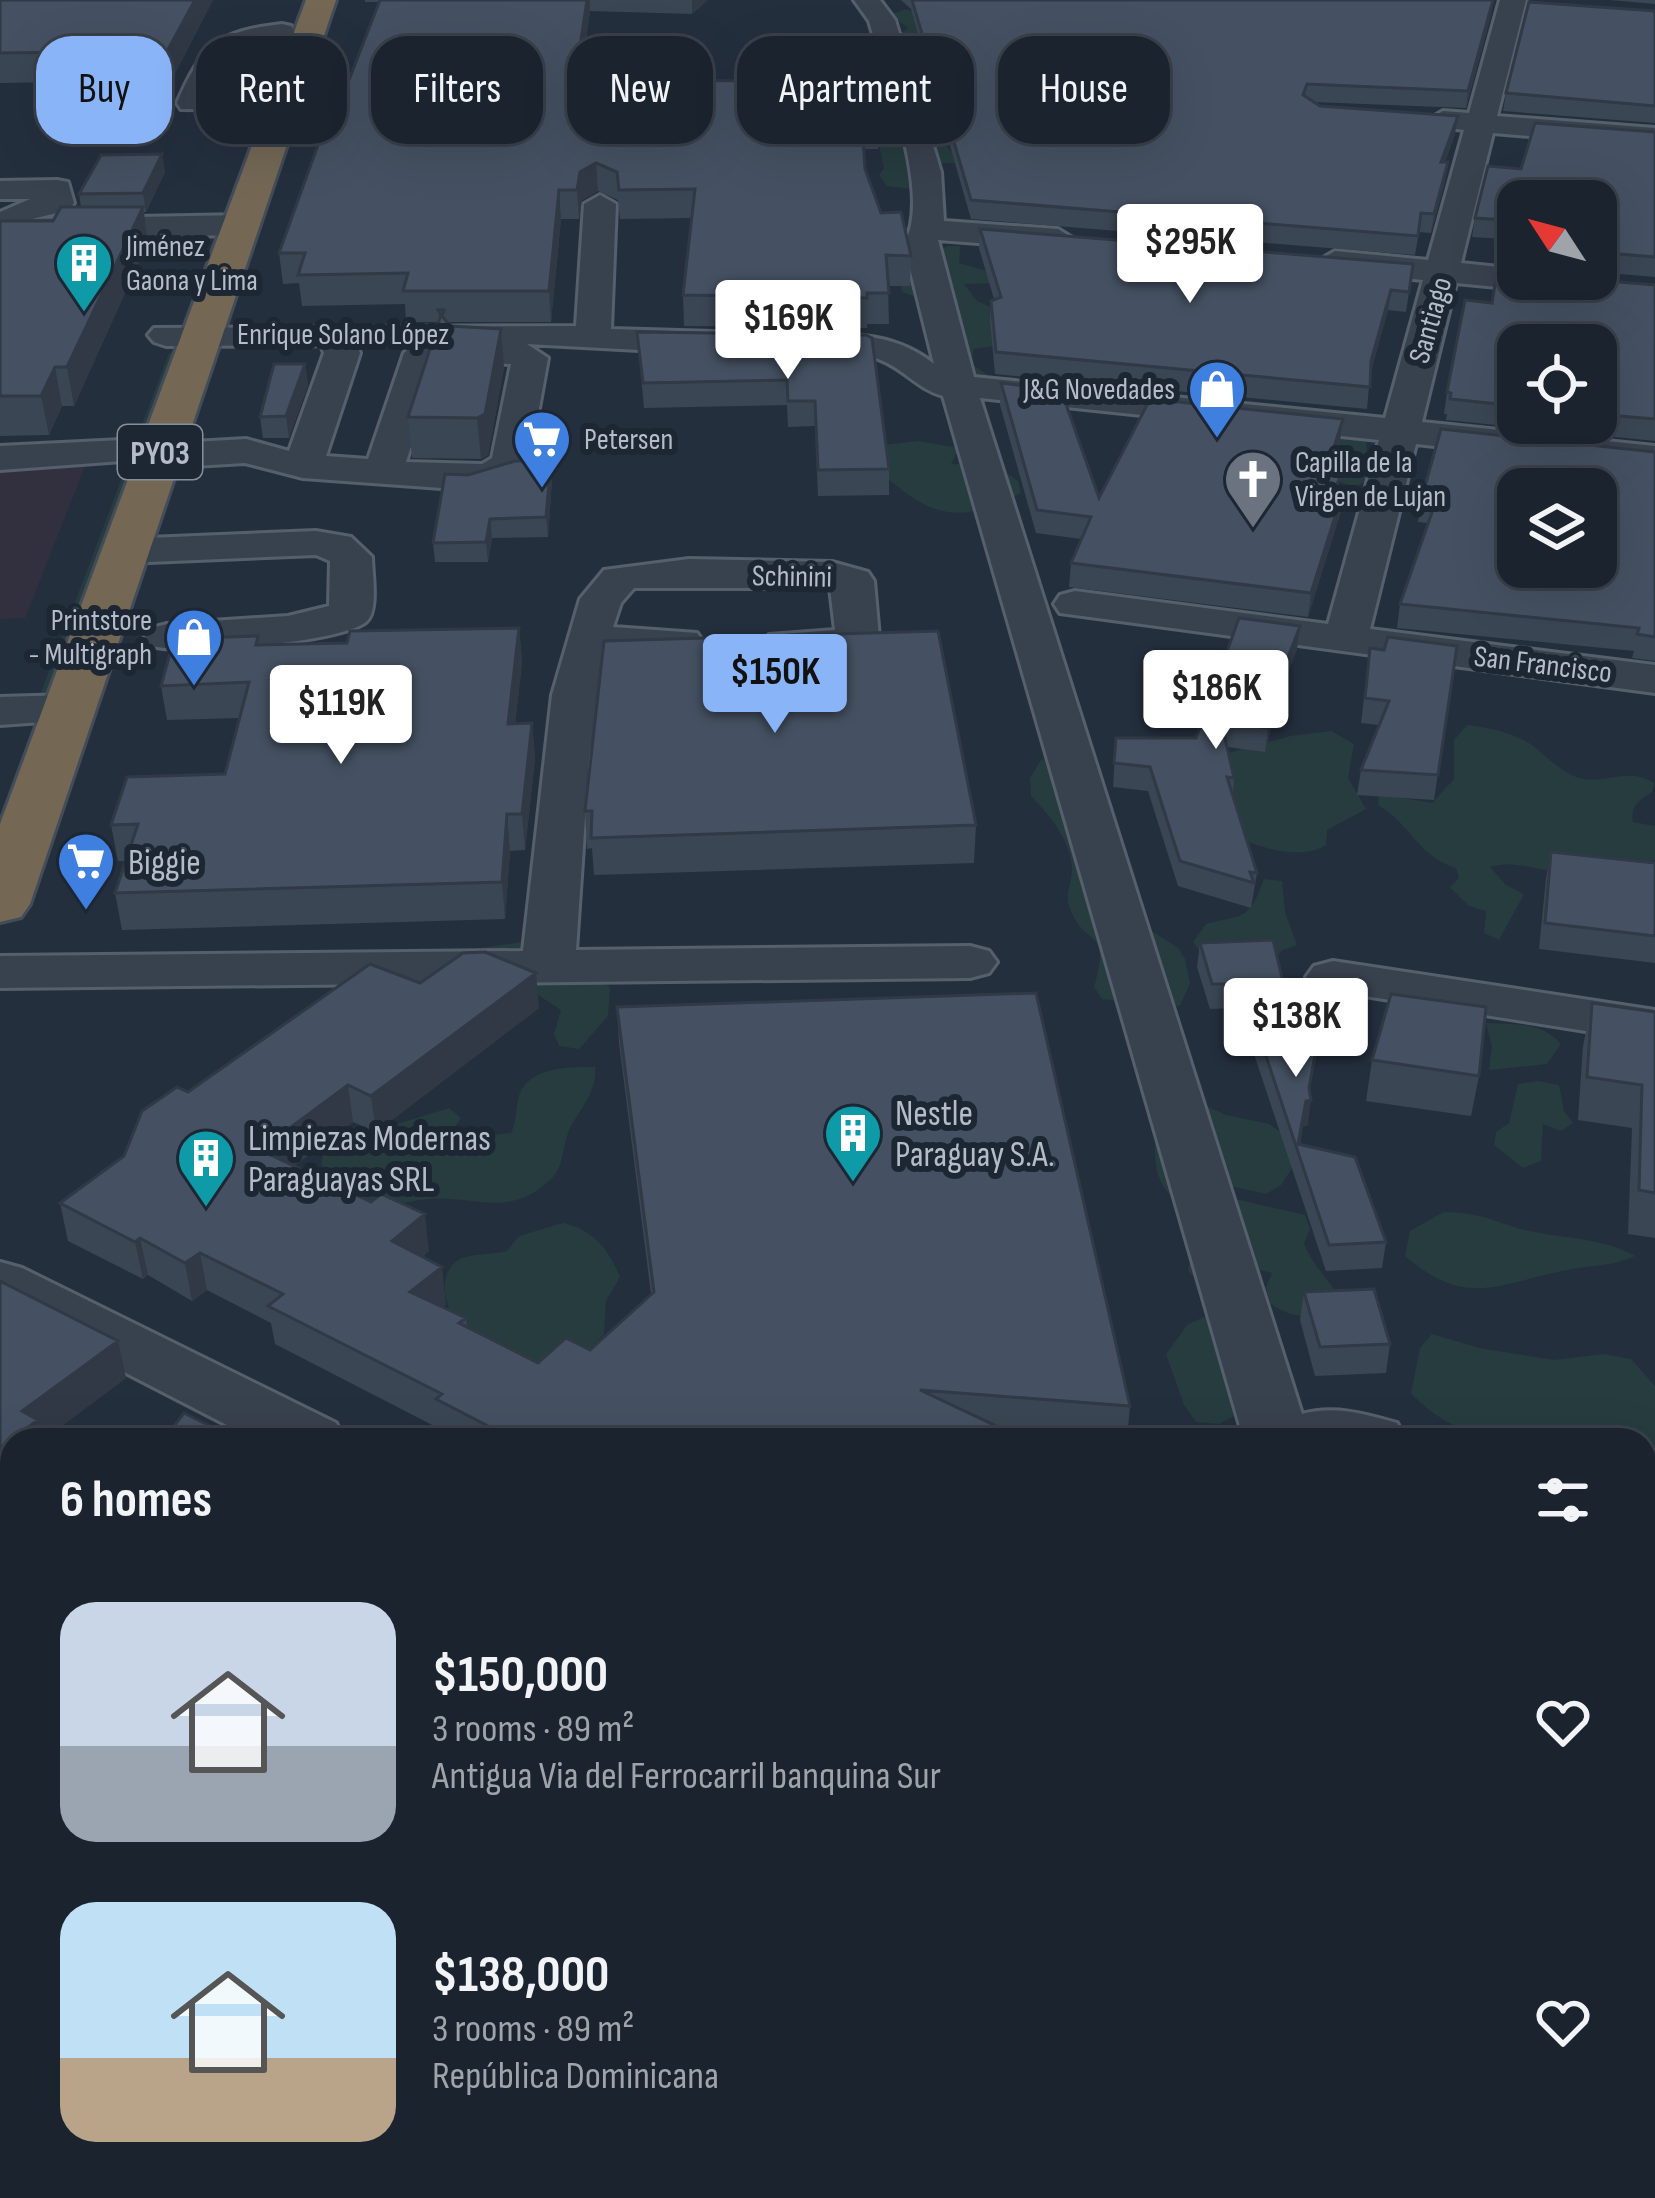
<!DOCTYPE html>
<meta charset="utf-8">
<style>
:root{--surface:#1b232e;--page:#282f3a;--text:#f1f3f6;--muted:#a0a4aa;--line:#39404a;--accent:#8ab4f8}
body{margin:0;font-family:"Sofia Sans Condensed",sans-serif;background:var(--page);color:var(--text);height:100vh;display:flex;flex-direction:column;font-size:45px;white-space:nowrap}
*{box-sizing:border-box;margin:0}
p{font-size:39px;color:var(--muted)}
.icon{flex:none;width:66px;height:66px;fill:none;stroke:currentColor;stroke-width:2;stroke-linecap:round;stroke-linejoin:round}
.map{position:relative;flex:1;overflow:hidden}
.side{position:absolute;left:0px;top:1428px;width:1656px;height:771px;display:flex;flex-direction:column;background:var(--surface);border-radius:36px 36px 0 0;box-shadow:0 12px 48px #0002,0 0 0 3px var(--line)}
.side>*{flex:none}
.top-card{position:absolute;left:36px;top:36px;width:1584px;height:108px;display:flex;gap:24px}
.needle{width:78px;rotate:306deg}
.buttons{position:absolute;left:1497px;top:180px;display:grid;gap:24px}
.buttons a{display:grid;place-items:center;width:120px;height:120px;border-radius:24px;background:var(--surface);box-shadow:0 12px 48px #0002,0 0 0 3px var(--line);font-size:60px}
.price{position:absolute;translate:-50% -102px;padding:0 27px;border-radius:12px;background:#fff;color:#222;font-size:39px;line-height:78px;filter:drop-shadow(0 3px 6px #0008)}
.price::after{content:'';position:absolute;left:50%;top:72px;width:36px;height:27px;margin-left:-18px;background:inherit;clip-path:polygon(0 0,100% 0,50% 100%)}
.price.selected{background:var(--accent);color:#111}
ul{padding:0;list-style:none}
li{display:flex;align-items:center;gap:36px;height:300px;padding:0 60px}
li span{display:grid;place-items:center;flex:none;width:336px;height:240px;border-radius:36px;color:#555}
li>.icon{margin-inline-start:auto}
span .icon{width:144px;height:144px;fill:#fffc;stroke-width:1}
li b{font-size:51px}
h2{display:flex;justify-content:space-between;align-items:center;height:144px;padding:0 60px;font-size:51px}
.chip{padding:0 42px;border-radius:36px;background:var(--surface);box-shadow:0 12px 48px #0002,0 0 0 3px var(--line);font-size:42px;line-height:108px}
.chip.selected{background:var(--accent);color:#111}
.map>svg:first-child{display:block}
</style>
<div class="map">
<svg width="1655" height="2198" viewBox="0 0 1655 2198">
<rect width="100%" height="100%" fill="#242f3e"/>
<path fill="#32303f" d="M88,459L25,618L0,619V462Z"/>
<path fill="#263c3f" d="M905,9L916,12L920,35L909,52L912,67L924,75L945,77L953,109L930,115L929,126L961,163L920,164L913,189L887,186L879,175L884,168L879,145L895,116C880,113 867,97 865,82L825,49C855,35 882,49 908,28L891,15Z
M947,246H960L959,263L986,271L997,283L964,284L977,301L993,308L1008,344L974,349L970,363L988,375L983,379L952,376L919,298L902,292L900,283L905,274Z
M181,352L57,694L40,695L169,353Z
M1315,432H1348L1366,439L1369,480L1354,487L1328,477Z
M918,441L959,448L951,464L994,465L1018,481L1021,493C956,527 929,516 877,469L876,446Z
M1467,725C1488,727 1514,733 1532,745C1546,756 1562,773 1579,778C1607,785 1627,766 1654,783L1652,792C1639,801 1630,805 1633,822L1655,826V860C1623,874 1583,873 1548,870C1526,868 1512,860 1490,867L1506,885L1524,894L1499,940L1484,933L1486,911L1469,906L1450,887L1459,878L1456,868C1416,855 1414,827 1378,805L1379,794L1432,803L1454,779V740Z
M1331,731L1354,744L1348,778L1366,809L1327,830L1326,845C1299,862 1258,846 1230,835L1228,753L1290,736Z
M1056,757L1136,921L1178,948L1185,959L1190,983L1180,1006L1102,999L1094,987C1112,923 1085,952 1069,906C1065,891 1072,884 1072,869C1071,840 1050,816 1031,796L1030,778L1041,760Z
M1264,879L1282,881L1285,912L1297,945L1282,950L1275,960L1201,953L1193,942L1206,924C1246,913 1248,922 1264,879Z
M530,941L565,943L610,988L608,1016L579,1049L559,1046L554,1034L561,1010L526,987L443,964L460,951Z
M1128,1015L1191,1099L1226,1115L1269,1124L1285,1135L1296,1162L1281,1185L1266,1194L1226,1185L1191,1194L1168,1193C1145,1164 1161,1135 1154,1102C1146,1069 1116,1052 1128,1015Z
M1486,1023C1514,1025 1542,1021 1561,1044L1547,1064L1489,1070L1492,1047Z
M595,1067C598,1088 582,1108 571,1126C562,1142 565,1165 552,1178C510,1220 475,1195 428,1199C411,1200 389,1209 372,1203C356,1198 331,1177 321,1164L327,1138L343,1127H388L449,1108L461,1118L446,1140L511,1133C518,1119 515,1105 520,1093C532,1066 571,1067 595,1067Z
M1538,1081L1559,1085L1564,1111L1573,1123L1561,1131L1543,1124L1541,1161L1523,1168L1494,1145L1496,1132L1509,1123L1518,1084Z
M1240,1200L1305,1215L1310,1229L1304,1243C1309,1261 1330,1280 1342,1302C1313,1317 1298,1323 1270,1303L1266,1287L1272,1273L1253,1268L1222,1284H1199L1188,1270L1202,1213L1217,1203Z
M1444,1212C1469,1212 1485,1217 1508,1225C1550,1240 1596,1234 1635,1256C1614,1266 1595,1265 1572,1269C1500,1282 1469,1311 1405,1256L1410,1231Z
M563,1223C594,1230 609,1250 620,1277L606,1301L604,1334L563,1377L456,1324C446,1306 436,1275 458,1260C470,1253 493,1255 507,1251L519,1236Z
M1226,1308L1238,1414L1219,1424L1196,1422L1184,1405L1166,1354L1188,1324Z
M1432,1334L1479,1348L1554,1360L1603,1354L1631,1359L1655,1386V1480L1644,1471V1440H1560L1535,1427C1489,1446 1444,1429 1411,1393L1420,1348Z
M1655,1690V1829L1644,1839V1698Z
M523,2187H803L799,2198H538Z"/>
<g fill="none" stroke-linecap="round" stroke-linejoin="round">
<g stroke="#565f6c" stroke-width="6">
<path id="minor" d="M854,0H880L895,20L941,172L944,221L1058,229L1074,239L1058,249L938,240L974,377L1385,418L1423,280L1335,271L1318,261L1335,251L1428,260L1464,130L1433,126L1428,120L1443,111L1469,113L1500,0H1526L1497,116L1655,128V146L1493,133L1461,263L1518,269V279H1535L1518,289L1456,283L1422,422L1655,446V470L1416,444L1370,629L1655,665V693L1060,613L1054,604L1060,595L1075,591L1328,624L1379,440L980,398L1302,1414C1334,1405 1365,1414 1397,1423L1406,1440H1244L943,396C918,389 906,371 883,361C859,349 820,355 794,355L781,352L776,344L781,336L794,333C846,335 892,330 934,364L904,244C933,195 884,75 869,21Z
M282,24L291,26L295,32L291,38C244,49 229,43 209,95L262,98L266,104L262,110L181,109L177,103C202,45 218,31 282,24Z
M327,56L341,64L337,70L298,73L284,65L298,57Z
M57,180L68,182L74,203L69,210L32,219L243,215L259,225L243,235L0,239V212L30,199H0V181Z
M600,195L616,204L611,329L714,332L727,335L732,343L727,351L714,354L527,344L548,358L529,464L507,482L469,490L303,478L245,463L159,468L145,464L140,456L145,448L159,444L246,439L289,451L324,353L321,345L166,346L154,342L148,335L154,328L576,326L584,204ZM414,344L404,353L368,459L326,456L360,353L357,345ZM430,344H460L449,353L454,361L511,364L492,458L482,464L406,462L440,353Z
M122,440L136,444L141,452L136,460L0,470V446Z
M316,531L351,537L372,557C372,573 379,611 366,622C340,643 185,655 152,646L145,637L152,628L167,624L288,616L329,606L330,561L316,555L125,563L110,560L104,551L110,542L125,539Z
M689,559L832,562L868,572L874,581L879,637L872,646L836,657L769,653L763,644L769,635L835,630L830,588H634L621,603L613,627L697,633L703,642L697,651L606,654L589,758L576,950L970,946L989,951L997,962L989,973L970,978L0,988V956L523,951L552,695L580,599L604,570Z
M69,695L85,699L92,709L85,719L0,725V697Z
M1333,961L1655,1010V1042L1314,988L1306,977L1314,966Z
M0,1262L22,1268L336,1423L345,1440H256L0,1308Z
M1644,1466L1655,1468V1518L1644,1516Z
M0,1605L12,1609V1669L0,1665Z
M217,2187H305L304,2198H216Z
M813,2187H913L918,2198H818Z
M1348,2187H1510L1513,2198H1351Z"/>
</g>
<g stroke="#434c59" stroke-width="6">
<path id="highway" d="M306,0H336L30,904L21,917L0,922V824Z"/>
</g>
<use href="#minor" fill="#38414e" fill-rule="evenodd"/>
<use href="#highway" fill="#746855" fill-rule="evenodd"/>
</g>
<path fill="#3b4654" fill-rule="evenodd" d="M0,0H213L151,120L61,122L56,92L62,82L0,83Z
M365,0H708L692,14L590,11L575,114L878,121V149H864L865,169L881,213L911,256L910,286H888L889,324H867V328L684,326L683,295L692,218L620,219L618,200L598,191L582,200L579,219H561L551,322H447L504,368L488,455L481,459L412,458L408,417L439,322H406L405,304L302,306L299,283L283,284L279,253L320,140L319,131L347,85L379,2H365Z
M901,0H1493L1491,15L1466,108L1314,102L1320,106L1455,134L1445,162V181L1431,233L1419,232L1415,255L971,219L911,9Z
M1610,0H1655V4Z
M1655,11V123L1503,111L1506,93Z
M1655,132V277L1596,272V201H1518V264L1499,263L1503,239L1472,237L1475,218L1521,169Z
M165,172L146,212H144L148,242L74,406H62L49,435L0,436V221H53L81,207L79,194Z
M980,229L1413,264L1406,312L1388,310L1370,375L1367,409L995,374L990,321L991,301L994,299L979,248Z
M1655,285V441L1446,420L1447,414H1444L1447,392L1492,303ZM1518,345H1596V423H1518Z
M637,332L866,335L889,469V495L818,496L815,426L788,427L787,405L644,408Z
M305,364L308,385L289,438H263L260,417Z
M1001,383L1099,498L1343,419L1340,440L1330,475L1338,488H1344L1341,511L1308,617L1069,587L1071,563L1081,539L1036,533L1000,405Z
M1655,452V661L1632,658L1634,651L1397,628L1400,604L1428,523L1418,522L1421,500Z
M552,479L548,537L492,538L488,562H435L433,543Z
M1300,626L1297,649L1279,696L1265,752L1227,747L1234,778L1233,794L1257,873L1251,908L1178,886L1148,791L1113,787L1116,738H1196Z
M519,628L522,662L515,724L532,723L535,758L525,850L510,851L505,919L122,930L115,893L126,861H118L111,825L225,774L240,718L167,720L161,686L259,645L347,643Z
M1457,646L1434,800L1357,795L1361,770L1379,725L1361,723L1370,648L1384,650Z
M585,811L976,825L974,863L594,875L592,848L587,849Z
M1551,852L1655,863V963L1539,949L1546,878Z
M1200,943L1287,999L1322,1025L1309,1091L1308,1125L1303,1126L1300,1144L1386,1242L1382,1268L1326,1271L1250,1042L1238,1041L1234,1008L1210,1009L1197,967Z
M420,983L539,1008L376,1132L353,1122L294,1166L429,1251L422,1257L446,1304L443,1307L466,1318L467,1327L538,1363L590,1350L651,1294L619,1043L617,1007L1130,1406L1127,1440H1076L1017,1436L1026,1440H446L441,1437L440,1429L275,1344L271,1323L207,1290L192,1301L148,1275L143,1279L68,1241L60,1203L124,1156L188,1092Z
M1592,1003L1655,1012V1238L1628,1234L1632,1128L1578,1120L1583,1046Z
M1372,1060L1479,1076L1471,1116L1366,1101Z
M0,1281L126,1378L43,1440H12L1,1492L12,1499V1600L0,1593Z
M1304,1292L1390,1344L1386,1373L1315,1376L1300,1320Z
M1644,1509L1655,1511V1637L1644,1634Z
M0,1653L6,1656L12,1676V1838H4L12,1843V2107L0,2101Z
M1644,2014L1655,2024L1654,2089H1644Z
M929,2187H1133L1152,2198H946Z"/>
<path fill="#303945" d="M195,0H213L151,120L146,90Z
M587,0H590V11L572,141L570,114Z
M692,0H708L692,14Z
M1493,0L1491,15L1466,108L1468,91Z
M1458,116L1455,134L1439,180L1441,162Z
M162,154L165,172L146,212L143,193Z
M1448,162L1445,181L1431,233L1434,214Z
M596,163L598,191L582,200L579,219L577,190L580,172Z
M559,190L561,219L551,322L549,291Z
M143,207L148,242L74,406L67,367Z
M1391,290L1388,310L1368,382L1371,361Z
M501,329L504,368L488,455L481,459L477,418Z
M305,364L308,385L289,438L286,416Z
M55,367L62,406L49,435L41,396Z
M1343,419L1340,440L1323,497L1325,475Z
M551,460L552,479L548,537L546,517Z
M1344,488L1341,511L1308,617L1311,593Z
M490,519L492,538L488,562L486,542Z
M1300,626L1297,649L1279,696L1265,752L1268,728L1282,673Z
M519,628L522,662L511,759L508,724Z
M532,723L535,758L525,850L522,814Z
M507,814L510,851L505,919L502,882Z
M536,973L539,1008L376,1132L371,1096Z
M1325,1000L1308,1101L1311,1100L1308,1125L1303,1126L1298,1152Z
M348,1085L353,1122L266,1187L260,1150Z
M425,1214L429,1251L396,1278L392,1241Z
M140,1238L148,1275L143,1279L135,1242Z
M200,1253L207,1290L192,1301L185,1263Z
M442,1267L446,1304L415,1329L410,1292Z
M118,1341L126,1378L43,1440H12V1484L0,1493V1448L22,1411Z
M6,1656L12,1676V1698L0,1708V1683Z
M144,2187H185L187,2192L182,2198H135Z
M558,2187H566L565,2198H557Z"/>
<path fill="#455162" stroke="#303945" stroke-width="3" fill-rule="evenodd" d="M0,0H195L146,90L56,92L80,52L0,53Z
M380,0H587L570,114H663L667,81L862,80L878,121H862L865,169L881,213L901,212L911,256L886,255L889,293H867V298L683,295L695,189L619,190L617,172L596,163L580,172L577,190H559L549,291H403L408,273L298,275L305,253H279L323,131H319L340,86L347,85Z
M912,0H1493L1468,91L1307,84L1303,95L1320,106L1458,116L1441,162H1448L1434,214L1421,213L1418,236L971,200Z
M1529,2L1655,11V106L1506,93Z
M1535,123L1655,132V257L1596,252V201H1518V245L1502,243L1506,220L1475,218L1488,166L1521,169Z
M162,154L143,193L79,194L101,155Z
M61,207H143L67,367H55L41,396H0V221H53Z
M980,229L1413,264L1409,292L1391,290L1371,361L1370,387L996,352L991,301L1001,297Z
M1497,272L1518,274V279H1583L1655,285V419L1596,414V345H1518V406L1450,399L1451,393L1447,392L1465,300L1492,303Z
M438,310H444L442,316L450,326L501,329L485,414L477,418L408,417L441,315Z
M637,332L866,335L872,338L889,469L818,470L815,401H788L787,380L643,383Z
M274,364H305L286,416L260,417Z
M1001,383L1061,390L1099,498L1150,399L1343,419L1325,475L1340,476L1336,487L1344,488L1311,593L1071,563L1091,517L1037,510Z
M1441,429L1655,452V637L1637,634L1639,628L1400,604L1436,501L1421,500ZM1518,489H1596V567H1518Z
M551,460L546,517L490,519L486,542L433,543L445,474L468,475L515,461Z
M1239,618L1300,626L1282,673L1268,728L1221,721L1234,778L1227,777L1257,873L1250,872L1254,883L1180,861L1150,767L1114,763L1116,738H1196Z
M519,628L508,724L532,723L522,814H507L502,882L115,893L138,824L111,825L127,777L225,774L249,682L161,686L174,639L258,636L256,645L347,643L350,631Z
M938,631L976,825L591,838L592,811H585L604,641Z
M1388,637L1457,646L1438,775L1361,770L1389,701L1365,698L1370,648L1384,650Z
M1551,852L1655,863V936L1545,923Z
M1273,940L1287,999L1325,1000L1309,1088L1311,1100L1306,1101L1298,1144L1355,1157L1386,1242L1329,1245L1253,1017H1241L1237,984H1212L1200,943Z
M485,952L536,973L371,1096L348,1085L260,1150L371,1202L381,1194L425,1214L392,1241L442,1267L410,1292L466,1318L459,1323L538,1363L566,1338L590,1350L654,1292L617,1007L1036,993L1130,1406L920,1390L1026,1440H515L436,1399L442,1394L268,1306L283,1294L200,1253L185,1263L140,1238L135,1242L60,1203L124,1156L142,1111L177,1087L188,1092L370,964L420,983L463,953Z
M1391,994L1486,1007L1479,1076L1372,1060Z
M1592,1003L1655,1012V1193L1639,1190L1642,1085L1587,1077Z
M0,1281L118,1341L22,1411L38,1420L0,1448Z
M1374,1289L1390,1344L1320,1347L1304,1292Z
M184,1413L238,1440H163Z
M0,1492L12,1499V1576L0,1568Z
M1644,1509L1655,1511V1603L1644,1600Z
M0,1653L6,1656L0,1683Z
M12,1696V1807L0,1808V1697Z
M0,1836L12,1843V2082L0,2076Z
M1644,2014H1652L1655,2024V2057H1644Z
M12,2180V2187H144L135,2198H0V2184L7,2187Z
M323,2187H558L557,2198H321Z
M975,2187H1133L1152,2198H992Z"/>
<defs>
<g id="building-pin" transform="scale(3)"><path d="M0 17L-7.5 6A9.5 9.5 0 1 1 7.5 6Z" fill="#0f9aa8" stroke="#1d2633"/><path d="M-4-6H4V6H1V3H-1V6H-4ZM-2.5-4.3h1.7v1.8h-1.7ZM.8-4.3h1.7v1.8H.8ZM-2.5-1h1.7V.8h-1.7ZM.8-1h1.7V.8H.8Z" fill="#fff"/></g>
<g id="shop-pin" transform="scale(3)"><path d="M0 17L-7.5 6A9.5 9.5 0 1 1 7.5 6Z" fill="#3f7fe0" stroke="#1d2633"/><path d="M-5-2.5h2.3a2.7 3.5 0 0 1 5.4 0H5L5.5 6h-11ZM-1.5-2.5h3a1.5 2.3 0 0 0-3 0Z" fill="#fff"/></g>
<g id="supermarket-pin" transform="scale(3)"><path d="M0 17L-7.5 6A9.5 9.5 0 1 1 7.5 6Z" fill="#3f7fe0" stroke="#1d2633"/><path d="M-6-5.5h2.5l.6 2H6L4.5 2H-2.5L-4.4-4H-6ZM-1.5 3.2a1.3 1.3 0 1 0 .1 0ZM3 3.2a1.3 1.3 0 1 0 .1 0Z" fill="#fff"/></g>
<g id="church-pin" transform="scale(3)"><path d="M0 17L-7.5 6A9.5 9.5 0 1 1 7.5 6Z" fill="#6b7280" stroke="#1d2633"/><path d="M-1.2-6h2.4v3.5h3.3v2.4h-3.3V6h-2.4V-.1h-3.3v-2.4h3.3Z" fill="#fff"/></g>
</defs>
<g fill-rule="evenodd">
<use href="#building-pin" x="84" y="263"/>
<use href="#shop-pin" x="1217" y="389"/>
<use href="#supermarket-pin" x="542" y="439"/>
<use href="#church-pin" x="1253" y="479"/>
<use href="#shop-pin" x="194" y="637"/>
<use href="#supermarket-pin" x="86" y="861"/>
<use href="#building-pin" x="853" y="1133"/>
<use href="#building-pin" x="206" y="1158"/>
</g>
<g text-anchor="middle" stroke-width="12" stroke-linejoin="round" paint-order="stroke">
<g font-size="30" fill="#b4bcc9" stroke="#1d2633" text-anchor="start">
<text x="126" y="256">Jiménez<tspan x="126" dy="34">Gaona y Lima</tspan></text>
<text x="1175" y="399" text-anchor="end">J&amp;G Novedades</text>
<text x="584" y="449">Petersen</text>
<text x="1295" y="472">Capilla de la<tspan x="1295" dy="34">Virgen de Lujan</tspan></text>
<text x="152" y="630" text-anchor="end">Printstore<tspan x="152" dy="34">- Multigraph</tspan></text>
</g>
<g font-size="30" fill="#b4bcc9" stroke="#1d2633">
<text transform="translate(1430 320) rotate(-74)" y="10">Santiago</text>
<text x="343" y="344">Enrique Solano López</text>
<text transform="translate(792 576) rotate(1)" y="10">Schinini</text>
<text transform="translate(1543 664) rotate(7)" y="10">San Francisco</text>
</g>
<rect fill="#1d2633" stroke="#878f9c" stroke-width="3" x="118" y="425" width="84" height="54" rx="9"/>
<g font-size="33" font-weight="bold" fill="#b4bcc9">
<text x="160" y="464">PY03</text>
</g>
<g font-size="36" fill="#b4bcc9" stroke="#1d2633" text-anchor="start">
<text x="128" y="874">Biggie</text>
<text x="895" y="1125">Nestle<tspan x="895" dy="41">Paraguay S.A.</tspan></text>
<text x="248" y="1150">Limpiezas Modernas<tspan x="248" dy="41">Paraguayas SRL</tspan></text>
</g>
</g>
</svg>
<div class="buttons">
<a><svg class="needle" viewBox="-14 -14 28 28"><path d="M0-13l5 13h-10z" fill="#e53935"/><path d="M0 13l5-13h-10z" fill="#a0a4aa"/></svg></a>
<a><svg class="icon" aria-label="locate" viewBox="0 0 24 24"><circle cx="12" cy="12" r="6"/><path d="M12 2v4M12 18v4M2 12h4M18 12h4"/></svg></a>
<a><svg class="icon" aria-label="layers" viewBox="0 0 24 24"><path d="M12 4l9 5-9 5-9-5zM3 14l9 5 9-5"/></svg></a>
</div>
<b class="price" style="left:1190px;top:306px">$295K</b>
<b class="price" style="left:788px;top:382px">$169K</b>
<b class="price selected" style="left:775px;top:736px">$150K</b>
<b class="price" style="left:1216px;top:752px">$186K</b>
<b class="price" style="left:341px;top:767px">$119K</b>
<b class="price" style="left:1296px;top:1080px">$138K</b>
<div class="top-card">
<a class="chip selected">Buy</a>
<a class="chip">Rent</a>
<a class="chip">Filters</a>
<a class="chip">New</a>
<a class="chip">Apartment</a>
<a class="chip">House</a>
</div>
<section class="side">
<h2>6 homes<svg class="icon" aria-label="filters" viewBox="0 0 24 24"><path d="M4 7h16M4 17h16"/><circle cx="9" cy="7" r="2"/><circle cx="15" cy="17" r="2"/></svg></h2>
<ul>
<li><span style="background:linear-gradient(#c9d6e8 60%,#9aa5b1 0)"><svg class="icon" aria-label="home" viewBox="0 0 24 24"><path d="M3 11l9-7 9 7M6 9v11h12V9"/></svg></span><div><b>$150,000</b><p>3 rooms · 89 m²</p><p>Antigua Via del Ferrocarril banquina Sur</p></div><svg class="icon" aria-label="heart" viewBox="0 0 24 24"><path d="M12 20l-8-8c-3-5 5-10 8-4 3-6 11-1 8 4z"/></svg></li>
<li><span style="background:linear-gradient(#bfe0f5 65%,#b9a48a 0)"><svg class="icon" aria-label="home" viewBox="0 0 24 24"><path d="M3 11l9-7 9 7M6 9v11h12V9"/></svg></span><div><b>$138,000</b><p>3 rooms · 89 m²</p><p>República Dominicana</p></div><svg class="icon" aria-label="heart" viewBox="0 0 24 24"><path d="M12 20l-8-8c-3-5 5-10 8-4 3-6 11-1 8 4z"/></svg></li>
</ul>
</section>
</div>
